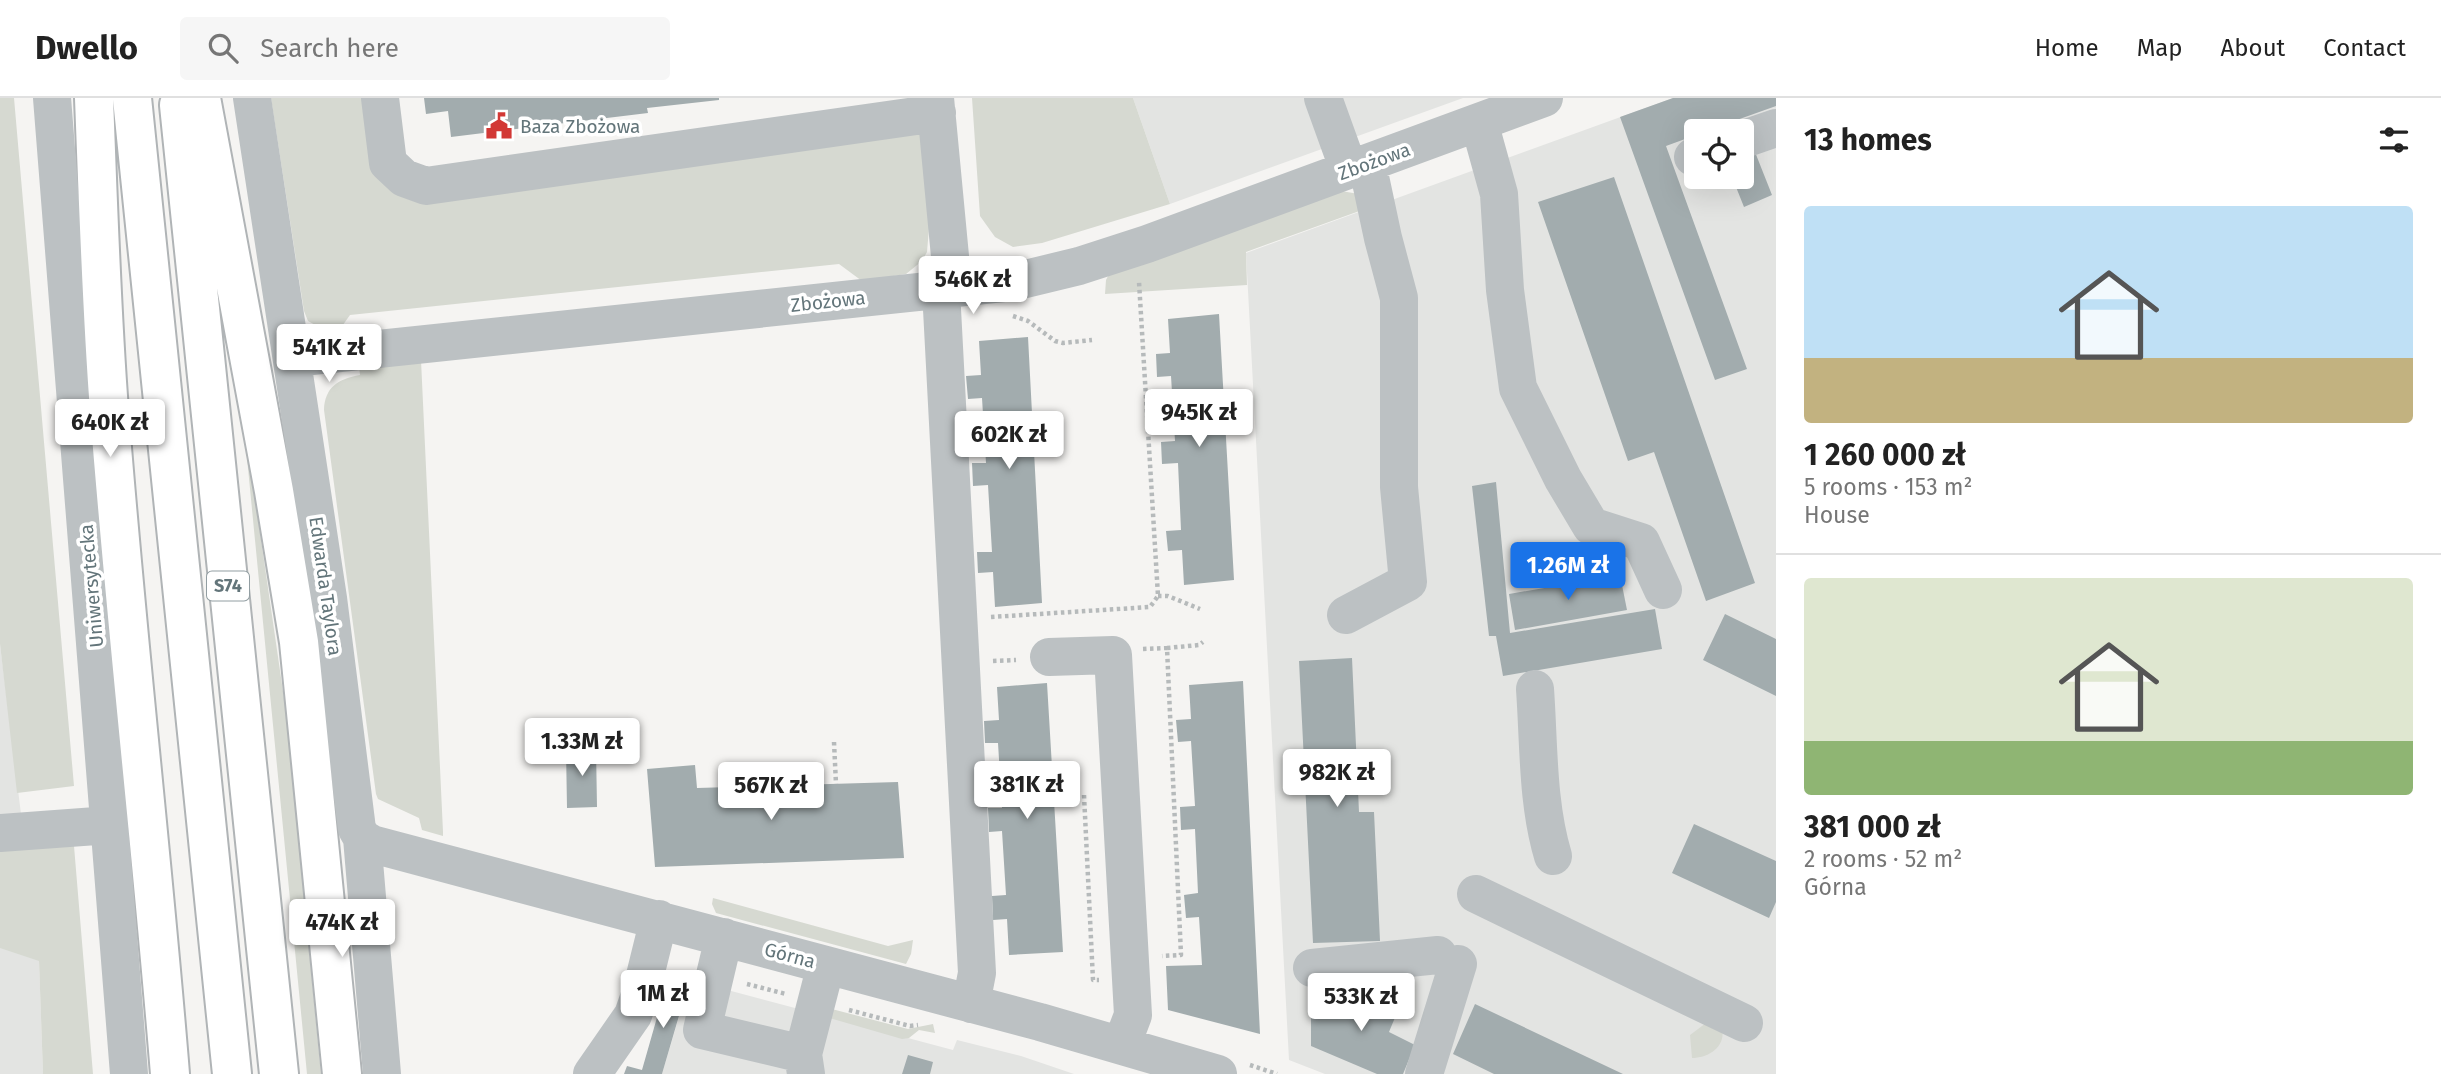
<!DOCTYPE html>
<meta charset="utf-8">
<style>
:root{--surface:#fff;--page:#f6f6f6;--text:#222;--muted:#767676;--line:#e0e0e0;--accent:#1a73e8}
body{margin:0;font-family:"Fira Sans",sans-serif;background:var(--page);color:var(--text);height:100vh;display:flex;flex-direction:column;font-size:26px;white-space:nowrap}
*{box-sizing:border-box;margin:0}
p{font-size:23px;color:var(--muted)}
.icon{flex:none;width:38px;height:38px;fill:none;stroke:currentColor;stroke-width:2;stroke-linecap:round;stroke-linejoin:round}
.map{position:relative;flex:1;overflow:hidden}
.drawer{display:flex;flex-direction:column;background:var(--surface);width:665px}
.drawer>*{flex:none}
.fabs{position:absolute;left:1684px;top:21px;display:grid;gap:14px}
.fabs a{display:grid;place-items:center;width:70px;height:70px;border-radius:7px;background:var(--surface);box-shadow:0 7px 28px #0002;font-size:35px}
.price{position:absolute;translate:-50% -60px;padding:0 16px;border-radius:7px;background:#fff;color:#222;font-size:23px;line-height:46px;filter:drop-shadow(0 2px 4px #0008)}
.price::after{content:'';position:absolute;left:50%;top:42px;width:21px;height:16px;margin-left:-10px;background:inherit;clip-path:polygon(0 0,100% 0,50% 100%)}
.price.active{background:var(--accent);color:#fff}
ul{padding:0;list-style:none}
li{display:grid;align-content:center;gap:14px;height:371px;padding:0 28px}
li+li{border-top:2px solid var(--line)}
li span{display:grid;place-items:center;height:217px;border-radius:7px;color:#555}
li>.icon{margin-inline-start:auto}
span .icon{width:126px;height:126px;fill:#fffc;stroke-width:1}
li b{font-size:30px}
h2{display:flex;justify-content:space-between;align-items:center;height:84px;padding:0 28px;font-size:30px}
header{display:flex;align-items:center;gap:42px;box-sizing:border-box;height:98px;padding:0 35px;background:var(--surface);border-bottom:2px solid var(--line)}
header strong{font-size:33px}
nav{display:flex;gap:38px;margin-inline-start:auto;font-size:24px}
.search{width:490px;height:63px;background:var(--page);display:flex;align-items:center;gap:18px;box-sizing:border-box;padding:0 24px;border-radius:7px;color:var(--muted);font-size:26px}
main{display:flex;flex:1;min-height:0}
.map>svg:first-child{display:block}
</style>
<header>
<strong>Dwello</strong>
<div class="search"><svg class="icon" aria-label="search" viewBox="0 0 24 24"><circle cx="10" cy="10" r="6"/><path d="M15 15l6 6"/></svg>Search here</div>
<nav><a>Home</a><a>Map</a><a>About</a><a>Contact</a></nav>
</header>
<main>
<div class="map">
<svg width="1776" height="976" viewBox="0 0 1776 976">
<rect width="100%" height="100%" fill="#f5f4f2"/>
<path fill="#e3e4e2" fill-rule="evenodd" d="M1133,0H1463L1170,106Z
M1673,0H1776V976H1325L1289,962L1246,155ZM1696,33H1741V79H1696Z
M0,546L39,862L43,976H0Z
M690,882L953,952L957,942L1021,958L1074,976H662Z"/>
<path fill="#d6d9d1" d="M0,0H14L74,688L17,695L0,546Z
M271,0H369L427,99L922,35L929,130L927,154L922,163L906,176L862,183L839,166L350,217L335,238L308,223L304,213Z
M972,0H1133L1170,106L1042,145L1013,149L995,139L980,118Z
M1341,93L1359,96L1365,111L1246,154L1247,187L1105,196L1106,182L1110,174Z
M421,262L443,734V738L422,732L419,720L378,701L376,696L324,312C325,289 338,281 360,277L359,268Z
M249,359L286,614L321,976H307L247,360Z
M74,748L93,976H43L39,863L0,850V752Z
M713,800L888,848L913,842L911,856L906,866L716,815L712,806Z
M828,910L908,931L933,926L935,935L919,932L909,940L902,941L826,919Z
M1706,925L1722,931C1726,949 1708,960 1692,960L1690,937Z"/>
<path fill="#a2acae" d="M424,0H719V2L647,10L648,15L451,39L448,13L426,16Z
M1673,0H1776V8L1706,33H1696V37L1666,48L1747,271L1715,282L1620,19Z
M1755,54L1772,97L1744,109L1732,79H1741V60Z
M1614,79L1755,485L1706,503L1654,354L1628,363L1538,104Z
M1219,216L1234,482L1184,487L1182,452L1168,453L1166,433L1181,432L1178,365L1162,366L1161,344L1175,343L1171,278L1157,279L1156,256L1170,255L1168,221Z
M1028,239L1042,505L995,509L993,474L978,475L977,454H992L988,387L973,388L972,365H986L982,300L968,301L966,278L981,277L979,243Z
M1496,384L1510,535L1655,511L1662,551L1503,578L1496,538H1489L1472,388Z
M1620,477L1627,512L1515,532L1509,496Z
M1725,516L1776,541V598L1703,562Z
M1352,560L1359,714H1374L1380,843L1313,845L1299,563Z
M1243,583L1260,936L1168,912L1166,868L1202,867L1199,819L1186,820L1184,797L1198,795L1195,731L1181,732L1180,709L1195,708L1191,643L1178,644L1176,622L1191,621L1189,587Z
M1047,585L1063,854L1009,857L1007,821L993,822L992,798L1006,797L1002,733L989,734L988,710H1002L998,645H985L984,623L999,622L997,589Z
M596,650L597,709L567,710L566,651Z
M695,667L697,690L898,684L904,760L655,769L647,671Z
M1694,726L1776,763V804L1769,820L1672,775Z
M668,881L688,887L662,976H624L627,968L642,972Z
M1380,896L1401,905L1389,934L1415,947L1403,976H1377L1311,948V903Z
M1475,906L1623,976H1494L1453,956Z
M908,957L933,964L930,976H902Z"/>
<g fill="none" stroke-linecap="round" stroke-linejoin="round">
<g stroke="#b0b4b6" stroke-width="42">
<path id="highway" d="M94,0C98,104 101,208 109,312C126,534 152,754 170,976
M132,0L232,976
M201,0L274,393L299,544L342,976
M179,7L279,976"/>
</g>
<path stroke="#b6babb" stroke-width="4.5" stroke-dasharray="3.5 3.5" stroke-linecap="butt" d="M1013,218L1028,223L1055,243L1063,245L1092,242
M1158,498H1168L1200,511
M991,519L1150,509L1158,498L1139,184
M1167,550L1199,547L1203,544
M1143,551L1167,550L1181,857L1162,858
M993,563L1016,562
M834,644L836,686
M1084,697L1093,882H1099
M747,886L786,896
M849,912L910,928L918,927
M1250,967L1277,976"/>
<path stroke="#bcc1c3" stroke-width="38" d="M52,0L129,976
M252,0L328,500L357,731L362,740L382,976
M380,0L388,65L404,80L426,88L937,15
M935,0L953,190
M1323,0L1349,72
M1477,25L1484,42L1499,96L1505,192L1518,290L1563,381L1591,428L1641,444L1663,492
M1741,42L1776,30
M1693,59L1696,58
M941,192L977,875L971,906
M293,260L1013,184L1079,168L1147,146L1544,0
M1346,517L1408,484L1399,389V200L1383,140L1367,65
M1049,559L1113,557L1133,917L1122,946
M1535,591C1539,646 1537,705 1553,758
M0,735L110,727
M362,740L372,746L1040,924L1218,976
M1476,796L1744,925
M724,839L702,932L803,956
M1312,870L1438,857
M592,976L633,917L641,894L659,821
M806,976L803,956L826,867
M1424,976L1458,866"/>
<use href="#highway" stroke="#fff" stroke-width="38"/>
</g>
<defs>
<g id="civic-bare" transform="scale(2.1)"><path d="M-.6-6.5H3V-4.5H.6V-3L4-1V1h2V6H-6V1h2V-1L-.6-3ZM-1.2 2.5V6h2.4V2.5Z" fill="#d23835" stroke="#fff" stroke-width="2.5" paint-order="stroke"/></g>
</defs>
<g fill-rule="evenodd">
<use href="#civic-bare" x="499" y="28"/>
</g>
<g text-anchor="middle" stroke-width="7" stroke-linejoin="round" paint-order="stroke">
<rect fill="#fff" stroke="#929ea2" stroke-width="2" x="207" y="473.5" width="42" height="29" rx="5"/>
<g font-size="18" font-weight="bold" fill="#63757a">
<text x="228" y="494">S74</text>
</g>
<g font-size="19" fill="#63757a" stroke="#fff" text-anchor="start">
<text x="520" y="35">Baza Zbożowa</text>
</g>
<g font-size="19" fill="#63757a" stroke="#fff">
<text transform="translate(1374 63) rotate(-20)" y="7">Zbożowa</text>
<text transform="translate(828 203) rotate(-6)" y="7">Zbożowa</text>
<text transform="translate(91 488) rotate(-95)" y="7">Uniwersytecka</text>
<text transform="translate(326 488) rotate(82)" y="7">Edwarda Taylora</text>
<text transform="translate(790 857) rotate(15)" y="7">Górna</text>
</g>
</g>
</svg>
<div class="fabs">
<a><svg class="icon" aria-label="locate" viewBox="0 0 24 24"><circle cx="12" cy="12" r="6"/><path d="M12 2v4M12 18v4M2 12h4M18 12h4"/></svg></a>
</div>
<b class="price" style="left:973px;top:218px">546K zł</b>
<b class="price" style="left:329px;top:286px">541K zł</b>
<b class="price" style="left:1199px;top:351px">945K zł</b>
<b class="price" style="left:110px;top:361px">640K zł</b>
<b class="price" style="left:1009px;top:373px">602K zł</b>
<b class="price active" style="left:1568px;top:504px">1.26M zł</b>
<b class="price" style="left:582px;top:680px">1.33M zł</b>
<b class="price" style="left:1337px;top:711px">982K zł</b>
<b class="price" style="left:1027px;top:723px">381K zł</b>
<b class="price" style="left:771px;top:724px">567K zł</b>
<b class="price" style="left:342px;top:861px">474K zł</b>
<b class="price" style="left:663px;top:932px">1M zł</b>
<b class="price" style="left:1361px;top:935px">533K zł</b>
</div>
<section class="drawer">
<h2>13 homes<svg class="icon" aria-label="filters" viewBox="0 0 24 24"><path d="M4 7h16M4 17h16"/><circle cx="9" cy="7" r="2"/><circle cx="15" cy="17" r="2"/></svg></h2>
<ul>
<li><span style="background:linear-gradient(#bfe0f5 70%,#c2b280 0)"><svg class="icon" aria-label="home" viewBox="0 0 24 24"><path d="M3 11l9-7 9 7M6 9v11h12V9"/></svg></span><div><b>1 260 000 zł</b><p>5 rooms · 153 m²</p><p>House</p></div></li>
<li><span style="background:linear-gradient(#dfe7d0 75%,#8fb573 0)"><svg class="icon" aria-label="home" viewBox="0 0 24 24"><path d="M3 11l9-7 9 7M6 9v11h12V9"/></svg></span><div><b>381 000 zł</b><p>2 rooms · 52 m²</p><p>Górna</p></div></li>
</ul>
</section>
</main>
